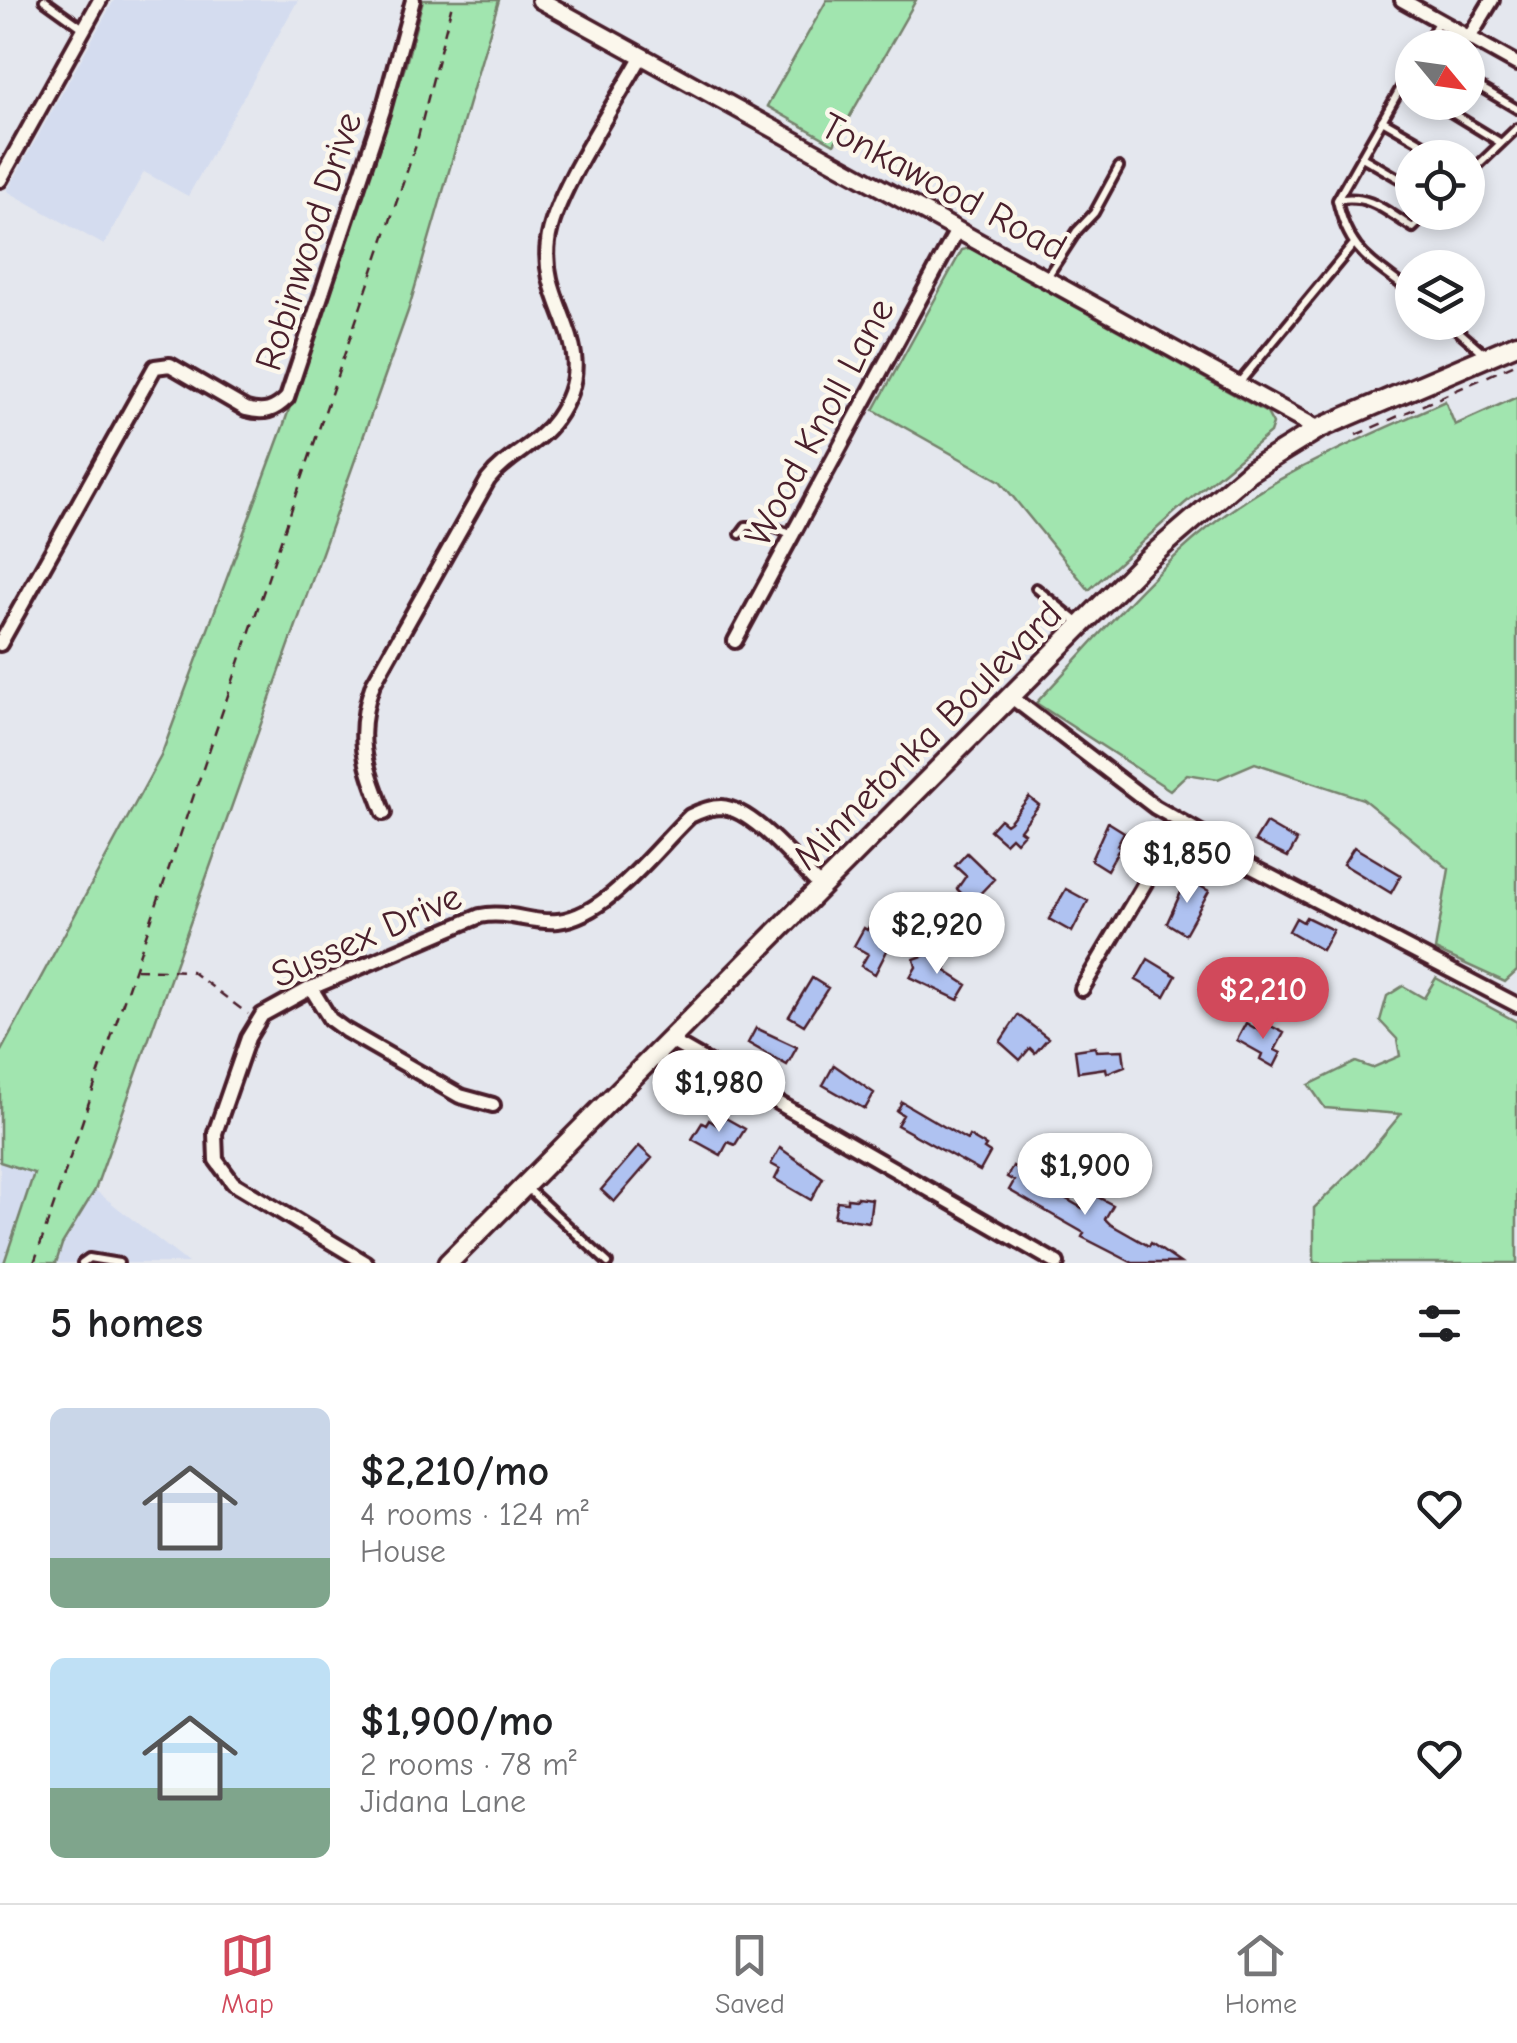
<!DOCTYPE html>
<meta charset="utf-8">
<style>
:root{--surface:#fff;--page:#f6f6f6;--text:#202124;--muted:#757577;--line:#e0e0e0;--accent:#d1495b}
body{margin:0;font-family:"Comic Neue",sans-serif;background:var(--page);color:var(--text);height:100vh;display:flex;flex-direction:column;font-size:38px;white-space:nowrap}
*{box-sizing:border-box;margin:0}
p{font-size:32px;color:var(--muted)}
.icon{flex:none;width:55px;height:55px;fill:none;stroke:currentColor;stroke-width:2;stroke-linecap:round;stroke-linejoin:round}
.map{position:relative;height:1263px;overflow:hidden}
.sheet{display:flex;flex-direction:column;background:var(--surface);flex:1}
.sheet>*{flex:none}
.needle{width:65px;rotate:119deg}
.controls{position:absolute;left:1395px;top:30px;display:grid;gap:20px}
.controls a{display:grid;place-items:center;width:90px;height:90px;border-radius:50%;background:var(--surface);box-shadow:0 5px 15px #0003;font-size:50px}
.price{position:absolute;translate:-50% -85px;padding:0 22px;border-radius:35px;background:#fff;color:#222;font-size:32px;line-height:65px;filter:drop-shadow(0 2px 5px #0008)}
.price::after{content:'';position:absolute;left:50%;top:60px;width:30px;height:22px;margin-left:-15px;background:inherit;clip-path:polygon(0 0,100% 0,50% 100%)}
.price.current{background:var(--accent);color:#fff}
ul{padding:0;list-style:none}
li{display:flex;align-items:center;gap:30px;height:250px;padding:0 50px}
li span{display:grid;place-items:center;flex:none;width:280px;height:200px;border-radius:15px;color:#555}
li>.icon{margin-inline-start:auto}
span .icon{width:120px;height:120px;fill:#fffc;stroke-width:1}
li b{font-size:42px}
h2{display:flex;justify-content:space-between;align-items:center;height:120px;padding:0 50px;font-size:42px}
.menu{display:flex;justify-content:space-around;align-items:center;height:140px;border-top:2px solid var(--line);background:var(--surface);font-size:28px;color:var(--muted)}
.menu a{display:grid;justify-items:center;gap:5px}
.menu .current{color:var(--accent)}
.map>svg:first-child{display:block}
</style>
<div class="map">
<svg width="1517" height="1263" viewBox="0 0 1517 1263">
<rect width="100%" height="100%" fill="#e4e7ee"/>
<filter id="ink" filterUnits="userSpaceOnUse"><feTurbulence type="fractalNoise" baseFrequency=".01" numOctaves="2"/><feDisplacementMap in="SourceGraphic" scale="20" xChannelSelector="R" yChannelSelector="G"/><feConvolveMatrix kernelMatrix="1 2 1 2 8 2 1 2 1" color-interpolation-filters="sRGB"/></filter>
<g filter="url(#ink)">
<path fill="#d4dcef" d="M114,0H298L188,196L144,172L104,245L7,191Z
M0,1162L34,1173L4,1263H0Z
M95,1190L188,1263H56L62,1244Z"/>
<path fill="#a1e5af" stroke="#76826d" stroke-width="2.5" d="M423,0H499L408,311L95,1190L62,1244L56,1263H4L34,1173L0,1162V1053L161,756L284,424L406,64Z
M827,0H916L834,144L767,106Z
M969,248L1267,413L1273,424L1270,433L1184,504L1089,590L1000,481L874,410L962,250Z
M1517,397V971L1505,982L1435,950L1449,869L1363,799L1255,763L1218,779L1187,774L1170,790L1036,703C1092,644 1145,579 1208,528C1278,471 1364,438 1445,401L1455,425Z
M1436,978L1517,1022V1263H1314V1208L1364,1159L1401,1114L1325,1108L1309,1085L1356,1062L1372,1068L1400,1056L1397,1039L1380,1021L1387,996L1403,986L1424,998Z"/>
<path fill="#afc2f1" stroke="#4a1f2b" stroke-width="2.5" d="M1029,797L1039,805L1020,830L1024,833L1016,842L1011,837L1005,843L990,830L1000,819L1006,824L1010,821Z
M1108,822L1124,832L1117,845L1120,847L1107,870L1091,860Z
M1266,823L1297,841L1288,857L1255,841Z
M1354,847L1401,875L1391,893L1343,864Z
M967,853L994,879L971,903L957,889L966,876L955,866Z
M1187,879L1209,891L1185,934L1167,923Z
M1066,889L1088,901L1072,932L1049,919Z
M1306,917L1333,930L1322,950L1289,931L1296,918L1303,922Z
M871,924L894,937L875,974L861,966L868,954L854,946L864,928L867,930Z
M928,954L946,968L944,970L967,985L958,1000L910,977L916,967L914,959Z
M1148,959L1176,976L1165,996L1136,980Z
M812,978L828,988L804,1025L789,1016Z
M1018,1015L1048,1038L1035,1053L1030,1048L1020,1060L1000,1042Z
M1246,1023L1260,1031L1265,1023L1284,1033L1275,1050L1281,1053L1274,1067L1260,1059L1262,1054L1237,1040Z
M756,1028L797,1047L787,1065L748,1043Z
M1095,1047L1096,1051L1123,1050L1125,1066L1107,1073L1106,1068L1078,1072L1075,1050Z
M834,1065L874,1093L865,1109L823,1085Z
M902,1102L967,1140L969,1136L986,1146L984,1149L990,1153L980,1171L897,1125L903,1115L897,1111Z
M722,1116L745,1129L735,1145L728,1142L721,1155L692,1139L702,1123L706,1125L709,1120L717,1125Z
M639,1146L652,1158L614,1202L601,1190Z
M780,1148L823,1178L811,1200L775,1179L780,1169L771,1164Z
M1031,1164L1046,1172L1040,1183L1051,1190L1082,1208L1090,1193L1113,1205L1105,1219L1110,1224L1149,1246L1151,1243L1180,1263H1133L1082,1237L1084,1233L1009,1190L1014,1181L1007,1177L1013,1166L1025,1173Z
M857,1197L872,1199L869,1222L834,1217L837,1201L847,1202V1198L857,1199Z"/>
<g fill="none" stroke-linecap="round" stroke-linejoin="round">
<g stroke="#4a1f2b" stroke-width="14">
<path id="service" d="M44,0L83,28
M1424,48L1438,22
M1468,80L1517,109
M1403,84L1412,90
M1434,102L1501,143
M1382,120L1448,158
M1362,157L1412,186
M1468,175L1517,128
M1337,200L1412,68
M1047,277L1077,231L1094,213L1119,167
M1412,293C1372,261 1349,254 1337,200C1369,193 1387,212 1413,228L1429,212
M1448,322L1485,354
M1239,383L1353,245
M740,534L746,526H770L791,534
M1036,588L1078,622
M526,1187L608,1263
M82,1263L89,1258L119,1263"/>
</g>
<g stroke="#4a1f2b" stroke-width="20">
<path id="minor" d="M1402,0L1517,64
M1469,38L1492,0
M0,180L100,0
M735,641L956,232
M0,644L155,367L170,365L246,409C264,414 274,411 287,398L383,110L413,0
M1010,696L1155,807L1206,836L1246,864L1517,1005
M384,813C365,764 354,736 373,684L488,480C507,455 538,445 556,419C606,348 539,309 548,242C553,195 616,103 641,57
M311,988L330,1019L345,1030L460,1096L493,1105
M1082,989L1181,822
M669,1040L1057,1263
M366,1263L233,1183L216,1160L215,1133L248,1038L262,1015L311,988L480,916C508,910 531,924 558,921C608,915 654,850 690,816C700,811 710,807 721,807C753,808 798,865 821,887"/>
</g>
<g stroke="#4a1f2b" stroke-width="22">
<path id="tertiary" d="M540,0L1318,429"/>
</g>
<g stroke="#4a1f2b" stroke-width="25">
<path id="secondary" d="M448,1263L1144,562L1250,471L1318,429L1517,344"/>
</g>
<path stroke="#4a1f2b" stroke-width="2.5" stroke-dasharray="10 8" stroke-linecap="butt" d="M1356,435L1515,364
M136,969L191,971L248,1014
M34,1263L416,145L453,0"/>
<use href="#service" stroke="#fbf7ec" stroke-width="6"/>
<use href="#minor" stroke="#fbf7ec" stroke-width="12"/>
<use href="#tertiary" stroke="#fbf7ec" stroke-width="15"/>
<use href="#secondary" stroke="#fbf7ec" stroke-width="18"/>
</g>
</g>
<g text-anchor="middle" stroke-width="9" stroke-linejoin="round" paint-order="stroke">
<g font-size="38" fill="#4a1f2b" stroke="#fbf7ec">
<text transform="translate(944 186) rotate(28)" y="13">Tonkawood Road</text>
<text transform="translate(308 241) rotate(-72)" y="13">Robinwood Drive</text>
<text transform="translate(819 422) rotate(-62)" y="13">Wood Knoll Lane</text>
<text transform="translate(927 735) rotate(-45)" y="13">Minnetonka Boulevard</text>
<text transform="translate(366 935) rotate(-24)" y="13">Sussex Drive</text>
</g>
</g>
</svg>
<div class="controls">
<a><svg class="needle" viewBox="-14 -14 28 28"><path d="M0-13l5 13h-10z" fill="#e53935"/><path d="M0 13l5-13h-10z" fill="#757577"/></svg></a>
<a><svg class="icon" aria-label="locate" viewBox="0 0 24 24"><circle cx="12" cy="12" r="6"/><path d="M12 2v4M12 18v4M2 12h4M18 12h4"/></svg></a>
<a><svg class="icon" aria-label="layers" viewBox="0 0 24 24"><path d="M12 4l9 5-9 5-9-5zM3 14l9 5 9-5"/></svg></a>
</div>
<b class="price" style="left:1187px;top:906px">$1,850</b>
<b class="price" style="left:937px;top:977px">$2,920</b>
<b class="price current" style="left:1263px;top:1042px">$2,210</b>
<b class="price" style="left:719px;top:1135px">$1,980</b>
<b class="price" style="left:1085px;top:1218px">$1,900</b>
</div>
<section class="sheet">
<h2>5 homes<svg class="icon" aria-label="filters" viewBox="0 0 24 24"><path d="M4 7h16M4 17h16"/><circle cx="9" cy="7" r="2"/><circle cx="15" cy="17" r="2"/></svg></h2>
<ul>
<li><span style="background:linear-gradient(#c9d6e8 75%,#7fa58c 0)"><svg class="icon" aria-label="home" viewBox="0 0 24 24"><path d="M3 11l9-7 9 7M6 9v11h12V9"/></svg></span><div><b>$2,210/mo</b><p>4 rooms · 124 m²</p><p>House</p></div><svg class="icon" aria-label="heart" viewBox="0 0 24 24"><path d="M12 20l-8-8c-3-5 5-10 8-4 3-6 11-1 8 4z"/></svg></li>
<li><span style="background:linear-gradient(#bfe0f5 65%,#7fa58c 0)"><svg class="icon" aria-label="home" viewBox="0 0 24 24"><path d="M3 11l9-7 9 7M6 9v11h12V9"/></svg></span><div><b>$1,900/mo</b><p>2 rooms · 78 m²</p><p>Jidana Lane</p></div><svg class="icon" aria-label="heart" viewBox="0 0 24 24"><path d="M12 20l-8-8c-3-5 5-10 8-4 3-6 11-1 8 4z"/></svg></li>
</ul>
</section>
<nav class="menu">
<a class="current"><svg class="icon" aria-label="map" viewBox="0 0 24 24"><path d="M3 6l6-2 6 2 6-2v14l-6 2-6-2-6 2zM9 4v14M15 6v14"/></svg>Map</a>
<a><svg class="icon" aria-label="saved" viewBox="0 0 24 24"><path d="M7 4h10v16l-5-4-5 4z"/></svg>Saved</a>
<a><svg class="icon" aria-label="home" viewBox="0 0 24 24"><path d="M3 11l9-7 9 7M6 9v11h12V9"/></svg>Home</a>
</nav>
